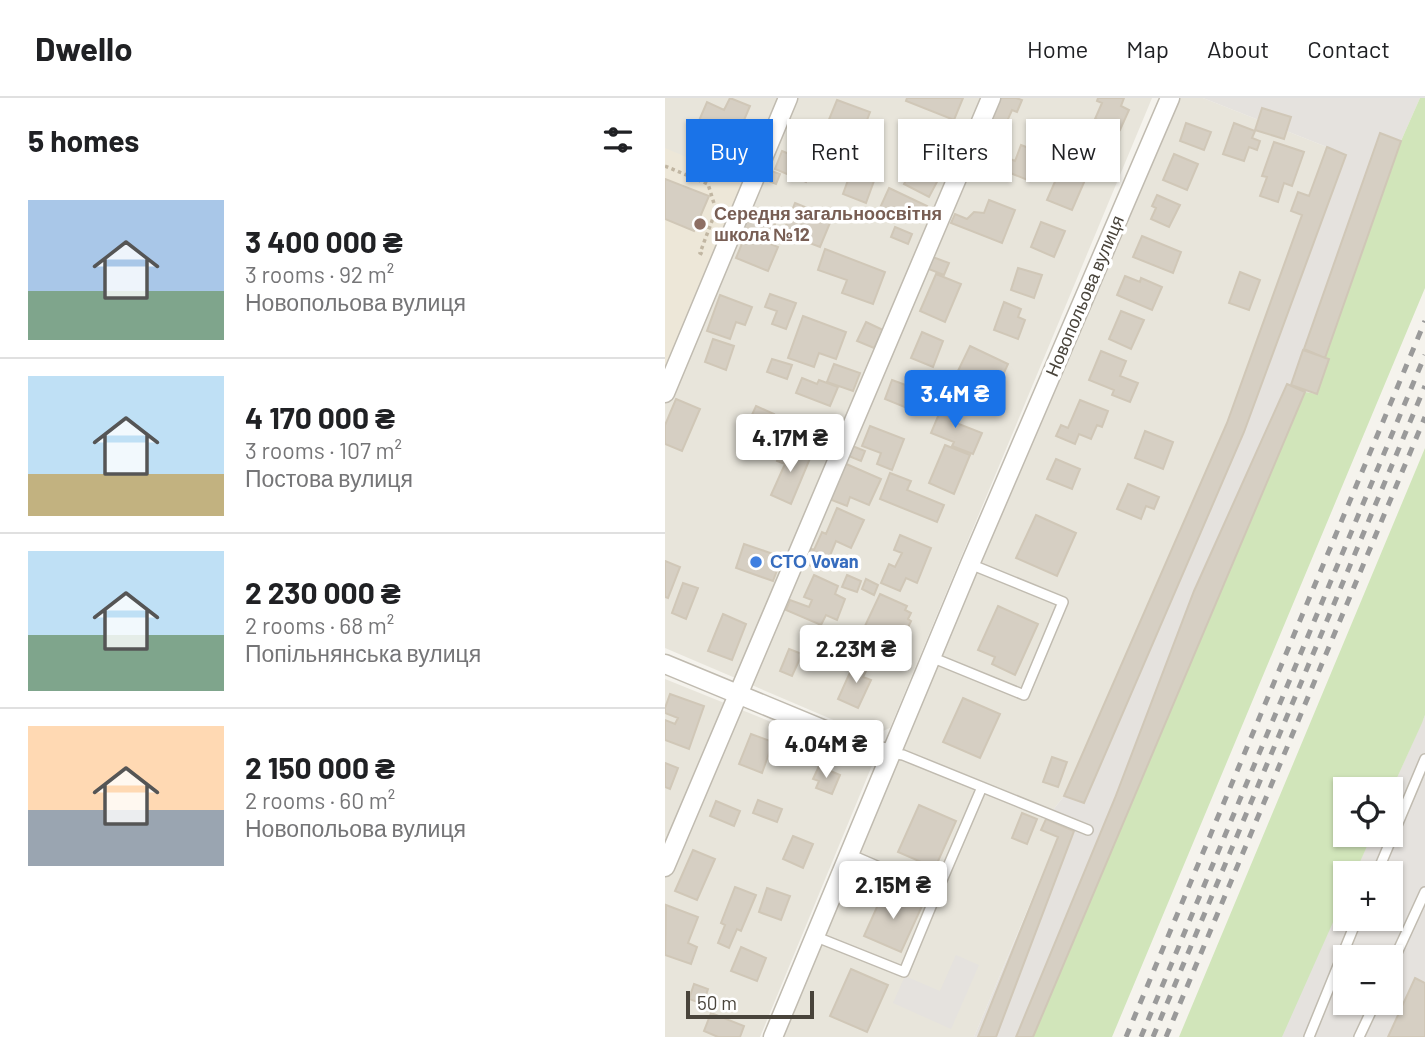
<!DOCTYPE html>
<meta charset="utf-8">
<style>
:root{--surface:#fff;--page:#f6f6f6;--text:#202124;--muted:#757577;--line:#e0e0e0;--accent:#1a73e8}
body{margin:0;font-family:Barlow,sans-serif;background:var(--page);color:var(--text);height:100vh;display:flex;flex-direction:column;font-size:26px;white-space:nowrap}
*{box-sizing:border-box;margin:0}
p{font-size:23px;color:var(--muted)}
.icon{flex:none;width:38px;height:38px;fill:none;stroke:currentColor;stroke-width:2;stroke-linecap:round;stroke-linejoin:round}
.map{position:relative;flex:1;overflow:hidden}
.details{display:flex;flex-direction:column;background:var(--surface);width:665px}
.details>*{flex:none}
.top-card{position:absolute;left:21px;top:21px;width:634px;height:63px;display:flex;gap:14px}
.controls{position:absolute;left:668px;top:679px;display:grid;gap:14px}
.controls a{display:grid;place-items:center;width:70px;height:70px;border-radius:0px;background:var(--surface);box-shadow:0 2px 5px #0004;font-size:35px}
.scale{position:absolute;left:21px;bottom:18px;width:128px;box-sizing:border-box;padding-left:7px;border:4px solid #49443b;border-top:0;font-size:19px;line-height:24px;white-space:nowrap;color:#49443b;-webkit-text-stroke:5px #fff;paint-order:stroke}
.price{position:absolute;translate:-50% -60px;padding:0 16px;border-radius:7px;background:#fff;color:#222;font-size:23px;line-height:46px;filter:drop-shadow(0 2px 4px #0008)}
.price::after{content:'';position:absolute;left:50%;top:42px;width:21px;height:16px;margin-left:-10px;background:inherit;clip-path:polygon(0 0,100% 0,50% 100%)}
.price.current{background:var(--accent);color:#fff}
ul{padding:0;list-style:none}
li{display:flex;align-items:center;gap:21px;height:175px;padding:0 28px}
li+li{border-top:2px solid var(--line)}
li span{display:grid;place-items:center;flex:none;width:196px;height:140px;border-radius:0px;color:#555}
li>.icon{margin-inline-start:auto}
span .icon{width:84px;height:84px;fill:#fffc;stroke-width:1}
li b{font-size:30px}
h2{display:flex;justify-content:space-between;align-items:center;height:84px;padding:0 28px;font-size:30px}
.tag{padding:0 24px;border-radius:0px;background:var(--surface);box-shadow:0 2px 5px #0004;font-size:24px;line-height:63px}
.tag.current{background:var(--accent);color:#fff}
header{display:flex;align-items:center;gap:42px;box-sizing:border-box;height:98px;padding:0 35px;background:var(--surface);border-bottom:2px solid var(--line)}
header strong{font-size:33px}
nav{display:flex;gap:38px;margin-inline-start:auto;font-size:24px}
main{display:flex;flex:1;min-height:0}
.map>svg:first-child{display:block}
</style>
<header>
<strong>Dwello</strong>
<nav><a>Home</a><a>Map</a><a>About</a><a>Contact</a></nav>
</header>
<main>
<section class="details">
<h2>5 homes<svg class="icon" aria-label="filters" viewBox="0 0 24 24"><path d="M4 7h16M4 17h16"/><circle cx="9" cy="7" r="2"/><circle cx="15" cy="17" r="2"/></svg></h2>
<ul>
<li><span style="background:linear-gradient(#a9c7e8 65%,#7fa58c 0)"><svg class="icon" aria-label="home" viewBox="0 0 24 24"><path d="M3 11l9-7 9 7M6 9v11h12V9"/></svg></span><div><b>3 400 000 ₴</b><p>3 rooms · 92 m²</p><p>Новопольова вулиця</p></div></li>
<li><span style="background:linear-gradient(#bfe0f5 70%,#c2b280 0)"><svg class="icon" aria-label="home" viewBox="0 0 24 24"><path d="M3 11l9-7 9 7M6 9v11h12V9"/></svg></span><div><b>4 170 000 ₴</b><p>3 rooms · 107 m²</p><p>Постова вулиця</p></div></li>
<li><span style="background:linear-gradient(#bfe0f5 60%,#7fa58c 0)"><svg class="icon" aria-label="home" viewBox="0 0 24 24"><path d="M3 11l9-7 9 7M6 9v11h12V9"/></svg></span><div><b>2 230 000 ₴</b><p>2 rooms · 68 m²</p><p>Попільнянська вулиця</p></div></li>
<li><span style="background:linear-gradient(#ffd9b3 60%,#9aa5b1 0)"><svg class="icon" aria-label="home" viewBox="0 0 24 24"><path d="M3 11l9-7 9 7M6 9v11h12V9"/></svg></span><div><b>2 150 000 ₴</b><p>2 rooms · 60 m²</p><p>Новопольова вулиця</p></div></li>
</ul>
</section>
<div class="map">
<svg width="760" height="939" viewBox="0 0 760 939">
<rect width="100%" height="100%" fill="#f5f3ed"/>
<path fill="#e8e5db" d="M0,0H487L225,630L206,638L0,550Z
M510,0H538L662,49L644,98L634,94L637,117L562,325L399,698L381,721L377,732L393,739L309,939H117Z
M0,581L208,665L95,939H0Z"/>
<path fill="#e5e2de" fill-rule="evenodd" d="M538,0H755L736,43L652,296L639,294L368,939H309L393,740L376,732L381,721L399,698L562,325L637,117L626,113L633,94L644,97L662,49Z
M760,617V939H616L681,794V821H726V775H689L707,737H726V693ZM681,859H726V905H681Z
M291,857L314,867L286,931L228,905L240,878L275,893Z"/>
<path fill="#ede7d8" d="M0,50L87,87L11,271L0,266Z"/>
<path fill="#d1e5ba" d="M755,0H760V190L447,939H368L640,294L652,296L660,260L736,43Z
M760,350V617L757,625L726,693V691H681V737H707L690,775H681V795L617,939H514Z"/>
<path fill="#d6cfc3" stroke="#d0c7b7" stroke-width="2" d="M65,0L85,8L71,41L33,25L42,4L59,12Z
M242,0H298L289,22L241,3Z
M332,0H351L357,2L352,14L347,12L335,39L318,32Z
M433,0H459L456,8L464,12L455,32L430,21L437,5L432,3Z
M172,2L205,14L188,59L170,52L178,30L163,24Z
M597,10L626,19L619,41L590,32Z
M521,25L546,34L539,52L515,43Z
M569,25L590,33L587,40L595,43L592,52L584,49L579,63L558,56Z
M34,35L71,50L65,67L27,52Z
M715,35L736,43L660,260L639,251Z
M428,38L449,47L436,75L416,66Z
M609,44L639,54L627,88L619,85L613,104L595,98L602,79L597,78Z
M356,47L384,58L376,76L369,74L365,83L316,63L321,51L350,63Z
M662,49L681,57L579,334L419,705L399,698L562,325L637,117L626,113L633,94L644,98Z
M250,50L270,59L261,76L273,82L264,99L239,86L249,67L243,64Z
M117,53L148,66L141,84L110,71Z
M509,56L533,66L522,92L498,82Z
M98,70L115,76L111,86L94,79Z
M187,71L210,80L201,105L178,96Z
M395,72L420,82L407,112L382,102Z
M0,81L44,98L29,133L0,121Z
M224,90L262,108L257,119L236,110L231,120L214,112Z
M492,97L515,107L504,129L486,121L491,110L487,108Z
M324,102L350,112L337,145L286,125L290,116L302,121L309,114L319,115Z
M130,105L167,120L155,149L118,135Z
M85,110L112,121L103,143L75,131Z
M376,124L400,133L389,159L366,149Z
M230,129L247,136L243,146L226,139Z
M81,136L113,149L103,173L71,160Z
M477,138L516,154L508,175L468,159Z
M160,151L220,174L208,206L177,195L182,182L153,172Z
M265,158L284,165L279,177L261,170Z
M353,170L377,177L369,200L346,192Z
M575,174L595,182L584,212L564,205Z
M271,176L296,186L280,224L255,213Z
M460,178L475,184L476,180L497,189L487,212L452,197Z
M105,196L131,205L121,231L107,226L112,213L100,209Z
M55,197L87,209L80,227L71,224L65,241L42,233Z
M339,204L356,211L353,219L360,222L353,241L329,232Z
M456,213L479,222L466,251L444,241Z
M138,218L181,234L171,261L154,255L149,269L123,260Z
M201,224L218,232L209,250L192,243Z
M257,234L278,243L268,269L246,260Z
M48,241L69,248L61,272L40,264Z
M305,248L343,266L332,290L310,280L308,285L291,277Z
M638,252L664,261L652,296L626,287Z
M436,253L461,263L455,278L473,285L465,304L447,297L449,292L424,282Z
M107,261L127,267L122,281L102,274Z
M169,266L195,275L188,293L162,284Z
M137,280L152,286L154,282L173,289L165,308L131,295Z
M227,282L249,290L242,310L220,301Z
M622,286L640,294L368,939H351L450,700L529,493Z
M11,301L35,311L17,353L0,346V327Z
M415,302L443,313L437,329L432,327L426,341L414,336L410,346L391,338L396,327L403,330Z
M279,304L292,309L286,323L317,335L308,356L287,348L289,344L266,335Z
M91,308L109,316L105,327L86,319Z
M205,328L239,341L227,372L212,366L216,355L197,348Z
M142,329L166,338L161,352L137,343Z
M480,333L508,344L498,371L470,360Z
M119,347L146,358L126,406L106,397L120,366L112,363Z
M185,347L200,353L196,363L181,357Z
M280,347L305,357L289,396L264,385Z
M391,361L415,371L407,391L382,381Z
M179,365L216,381L204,407L185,399L182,408L164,401Z
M225,375L246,383L242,392L279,407L272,424L215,401Z
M463,386L494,399L489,411L481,408L476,421L452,411Z
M172,410L199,422L186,450L171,443L164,460L161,458L157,465L149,461L146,468L138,464L144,450L149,452L157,434L161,436Z
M371,417L411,435L392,478L351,460Z
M235,437L266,450L252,485L241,480L235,493L216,485L224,466L230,469L237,455L229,452Z
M79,446L117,459L108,483L71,470Z
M0,463L15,469L3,500L0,499Z
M149,477L173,488L170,496L180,501L172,522L161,517L156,527L121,512L125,502L144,509L147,502L139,499Z
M182,477L196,483L192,494L177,489Z
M201,481L213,487L209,497L197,491Z
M18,485L33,490L21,521L7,515Z
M215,496L242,508L240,512L246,515L243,521L246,523L239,538L236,536L232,546L199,530Z
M333,508L373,526L350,577L327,566L330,559L313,552Z
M58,516L81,526L67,562L43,553Z
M124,551L137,556L127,578L115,573Z
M191,561L204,567L198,579L206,582L193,610L173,601Z
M5,596L39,608L24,651L0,642V622L10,626L13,620L0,615V610Z
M298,600L335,616L315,660L278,644Z
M86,636L108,644L97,675L74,666Z
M387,659L402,664L393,689L378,684Z
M0,665L13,670L5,691L0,689Z
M154,668L175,677L167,696L151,690L154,683L148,681Z
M93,702L117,711L112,724L88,715Z
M51,703L75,713L69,728L45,718Z
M254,707L291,723L270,770L233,754Z
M357,715L372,721L362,746L347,740Z
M381,721L409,733L331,939H313L393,739L376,732Z
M128,738L148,746L138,770L118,761Z
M28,752L50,761L32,802L10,793Z
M70,789L91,797L76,833L72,831L64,850L53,845L60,827L56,825Z
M102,790L125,798L116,822L94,814Z
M220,791L257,808L236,854L199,838Z
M1,807L33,819L23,845L32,849L26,866L0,857Z
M76,849L101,860L92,883L66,873Z
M186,871L223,887L202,934L165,918Z
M750,880L760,885V939H723Z
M29,886L43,891L38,906L24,901Z
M46,915L79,928L75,939H53L39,933Z"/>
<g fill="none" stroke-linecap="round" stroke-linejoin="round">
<g stroke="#c0bbb0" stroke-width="12">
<path id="service" d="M266,559L359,597L398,504L305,466
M225,655L238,657L423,732
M712,775L760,661
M272,794L317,689
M149,838L239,874L272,794L184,756
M726,868L760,794
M644,939L692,821
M694,939L710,905"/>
</g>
<g stroke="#c0bbb0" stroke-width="21">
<path id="minor" d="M0,295L123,0
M0,566L208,652L225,655
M0,769L326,0
M108,939L305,466L505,0"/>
</g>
<path stroke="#c1b6a2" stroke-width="3.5" stroke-dasharray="3.5 3.5" stroke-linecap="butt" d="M0,68L43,86L51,112L35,155L39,157"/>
<use href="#service" stroke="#fff" stroke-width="9"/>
<use href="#minor" stroke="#fff" stroke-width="18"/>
<path stroke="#9a9a9a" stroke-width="5" stroke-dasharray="9 9" stroke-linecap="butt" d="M461,939L760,223
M476,939L760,257
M488,939L760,288
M501,939L760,319"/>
</g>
<circle fill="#8d6e63" stroke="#fff" stroke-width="2.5" cx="35" cy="126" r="7"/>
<circle fill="#3f7fe0" stroke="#fff" stroke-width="2.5" cx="91" cy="464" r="7"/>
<g text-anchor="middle" stroke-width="7" stroke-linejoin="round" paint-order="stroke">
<g font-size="18" font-weight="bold" fill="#785e54" stroke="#fff" text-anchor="start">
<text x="49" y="122">Середня загальноосвітня<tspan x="49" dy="21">школа №12</tspan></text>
</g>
<g font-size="18" fill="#49443b" stroke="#fff">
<text transform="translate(420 198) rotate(-67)" y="6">Новопольова вулиця</text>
</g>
<g font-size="18" font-weight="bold" fill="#366cbe" stroke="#fff" text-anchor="start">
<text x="105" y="470">СТО Vovan</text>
</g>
</g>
</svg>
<div class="controls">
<a><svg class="icon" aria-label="locate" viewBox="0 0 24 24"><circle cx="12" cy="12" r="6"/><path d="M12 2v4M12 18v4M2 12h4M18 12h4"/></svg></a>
<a>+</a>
<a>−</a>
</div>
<div class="scale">50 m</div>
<b class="price current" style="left:290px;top:332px">3.4M ₴</b>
<b class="price" style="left:125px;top:376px">4.17M ₴</b>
<b class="price" style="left:191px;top:587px">2.23M ₴</b>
<b class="price" style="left:161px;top:682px">4.04M ₴</b>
<b class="price" style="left:228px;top:823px">2.15M ₴</b>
<div class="top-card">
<a class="tag current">Buy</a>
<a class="tag">Rent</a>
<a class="tag">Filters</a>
<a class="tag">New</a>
</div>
</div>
</main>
